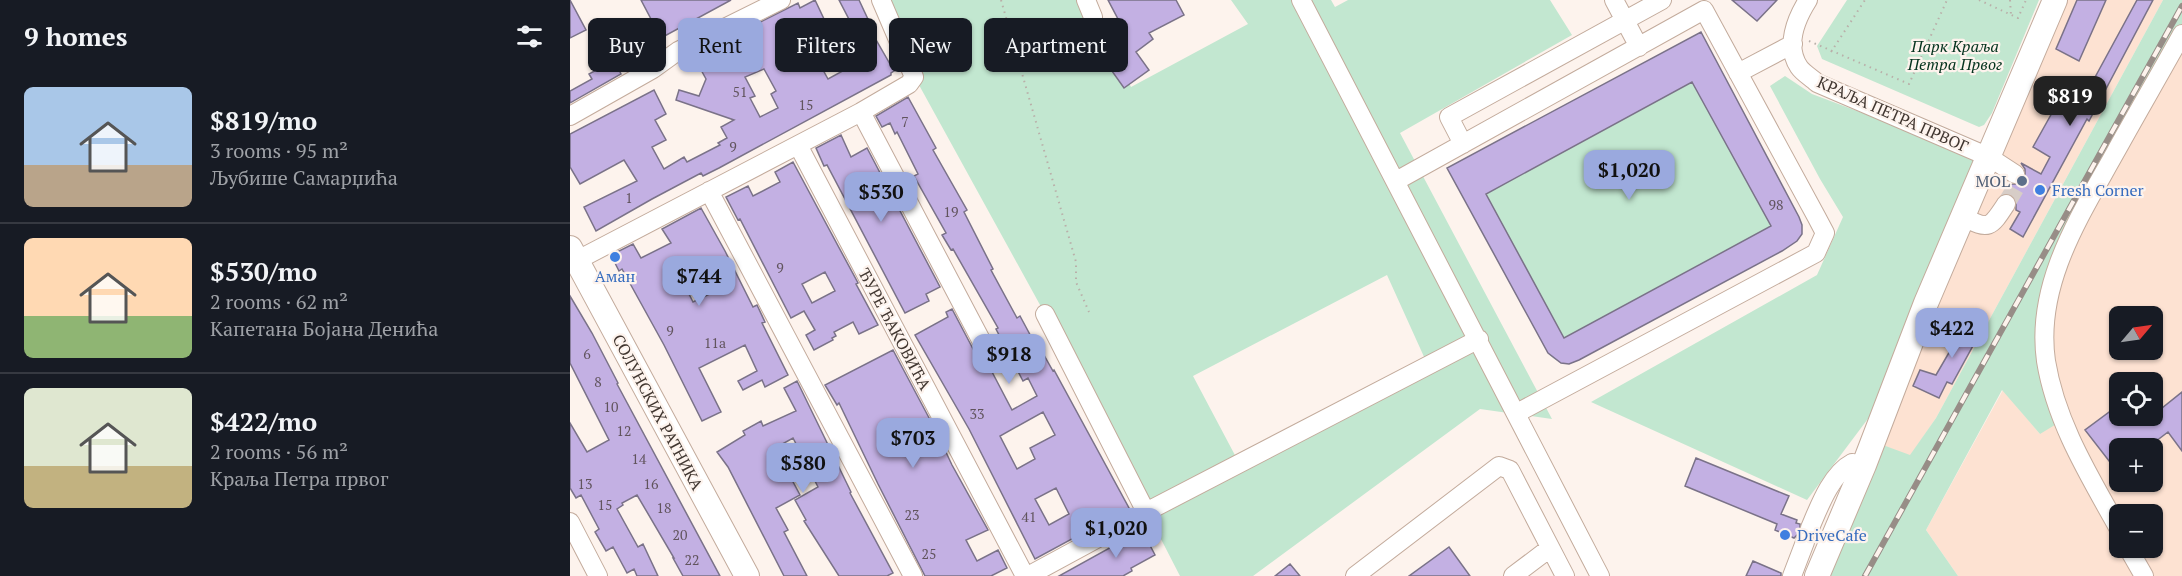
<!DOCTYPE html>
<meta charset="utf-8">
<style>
:root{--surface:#171b24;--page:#242831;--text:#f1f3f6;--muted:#9ea1a6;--line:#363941;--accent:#9aa9de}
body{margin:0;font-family:"PT Serif",serif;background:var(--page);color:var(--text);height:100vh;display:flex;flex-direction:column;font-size:22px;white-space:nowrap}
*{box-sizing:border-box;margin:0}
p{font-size:20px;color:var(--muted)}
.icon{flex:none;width:33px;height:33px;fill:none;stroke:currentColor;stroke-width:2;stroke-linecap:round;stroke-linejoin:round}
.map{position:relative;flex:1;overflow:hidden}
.drawer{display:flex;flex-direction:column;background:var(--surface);width:570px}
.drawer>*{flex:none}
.banner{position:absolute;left:18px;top:18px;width:570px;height:54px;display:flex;gap:12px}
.needle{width:39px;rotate:61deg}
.tools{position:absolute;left:1539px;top:306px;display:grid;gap:12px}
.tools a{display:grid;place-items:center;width:54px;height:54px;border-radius:9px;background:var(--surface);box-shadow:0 2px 4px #0004;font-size:30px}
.price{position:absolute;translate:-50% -51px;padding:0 14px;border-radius:12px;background:var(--accent);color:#111;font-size:20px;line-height:39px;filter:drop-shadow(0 2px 3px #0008)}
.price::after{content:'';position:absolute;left:50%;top:36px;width:18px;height:14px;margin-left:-9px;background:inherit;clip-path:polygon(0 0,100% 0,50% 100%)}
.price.on{background:#222;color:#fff}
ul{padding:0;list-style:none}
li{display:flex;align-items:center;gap:18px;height:150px;padding:0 24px}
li+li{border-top:2px solid var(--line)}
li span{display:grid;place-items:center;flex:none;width:168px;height:120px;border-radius:9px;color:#555}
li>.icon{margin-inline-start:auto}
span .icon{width:72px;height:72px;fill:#fffc;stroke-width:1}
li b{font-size:26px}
h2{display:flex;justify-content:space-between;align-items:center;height:72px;padding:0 24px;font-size:26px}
.chip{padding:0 21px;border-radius:9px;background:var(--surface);box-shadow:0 2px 4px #0004;font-size:21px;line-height:54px}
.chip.on{background:var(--accent);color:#111}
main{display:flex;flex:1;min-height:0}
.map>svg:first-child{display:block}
</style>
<main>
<section class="drawer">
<h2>9 homes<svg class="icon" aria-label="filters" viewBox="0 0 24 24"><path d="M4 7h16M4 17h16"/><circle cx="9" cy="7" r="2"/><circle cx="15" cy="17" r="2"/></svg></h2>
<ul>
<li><span style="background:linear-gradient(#a9c7e8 65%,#b9a48a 0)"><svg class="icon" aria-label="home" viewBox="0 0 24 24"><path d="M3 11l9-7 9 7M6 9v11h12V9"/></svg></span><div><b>$819/mo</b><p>3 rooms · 95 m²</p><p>Љубише Самарџића</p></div></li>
<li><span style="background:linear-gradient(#ffd9b3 65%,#8fb573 0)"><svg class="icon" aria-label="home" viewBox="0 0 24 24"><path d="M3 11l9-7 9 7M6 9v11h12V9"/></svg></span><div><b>$530/mo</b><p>2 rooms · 62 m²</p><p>Капетана Бојана Денића</p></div></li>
<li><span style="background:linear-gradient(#dfe7d0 65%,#c2b280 0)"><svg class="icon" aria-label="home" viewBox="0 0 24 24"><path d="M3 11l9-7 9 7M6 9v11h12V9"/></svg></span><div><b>$422/mo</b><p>2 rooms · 56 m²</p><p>Краља Петра првог</p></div></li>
</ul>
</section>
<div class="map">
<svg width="1612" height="576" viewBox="0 0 1612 576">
<rect width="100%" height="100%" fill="#fdf3ed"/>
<path fill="#fde2d2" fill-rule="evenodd" d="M1485,0H1593L1366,418L1340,456L1302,441Z
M1612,34V576H1388L1356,530L1433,390L1470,434L1484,277ZM1550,316H1582V350H1550ZM1550,382H1582V416H1550ZM1550,448H1582V482H1550ZM1550,514H1582V548H1550Z"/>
<path fill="#c2e7d0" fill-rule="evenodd" d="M311,0H516L561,87L678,24L661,0H761L765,7L778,0H980L1002,35L830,133L982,419L910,409L683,576H610L475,314L349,85ZM817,275L855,359L667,459L623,376Z
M1277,0H1469L1422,113L1414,125L1409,127L1252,59L1247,46Z
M1593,0H1612V26L1495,247L1475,342L1493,420L1470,434L1432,390L1356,530L1388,576H1247L1302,441L1340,455L1366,418Z
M1131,32L1229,217C1237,237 1228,240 1212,251L1009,360C996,364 987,364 978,353L877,168Z
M1215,76L1242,94L1396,152L1405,161L1300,416L1237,500L1021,402L1247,275L1273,217L1250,179L1200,86Z"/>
<path fill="#c3b0e3" stroke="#7a7288" stroke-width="1.5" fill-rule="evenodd" d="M0,0L16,30L0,38Z
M71,0H161L91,38Z
M245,0L264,40L284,29L269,0H289L303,30L301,31L324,71L321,73V75L149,168L133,176L131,173L82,199L26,231L14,207L67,181L54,160L10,184L0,167V134L84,90L96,114L85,120L96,140L82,147L94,169L114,157L117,162L150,145L148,143L157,138L151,127L164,120L106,100L109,90L129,96L136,79L124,57L136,50L138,53L155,44L153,41L228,3L230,8ZM283,41L293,60L258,79L247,59ZM194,69L206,91L201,94L208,108L190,117L180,98L185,96L175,77Z
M538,0H606L614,15L579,33L583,39L566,52L579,70L554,88L522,43L537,32L535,28L549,21Z
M1162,0H1207L1187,21Z
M1507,0H1536L1509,61L1486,49Z
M1567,0H1583L1519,121L1517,119L1453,237L1440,229L1450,212L1446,210V198L1442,194L1434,193L1440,184H1450L1455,180V169L1451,163L1471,174L1480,157L1463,147L1487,104L1505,114Z
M1131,32L1229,217L1232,225V234L1227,241L1212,251L1009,360L999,364L991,363L978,353L877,168ZM1122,82L1201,226L994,338L916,194Z
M44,60L51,74L0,103V91L22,79L19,74Z
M338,97L366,148L363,150L397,210L394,212L423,269L421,270L447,318L450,316L464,342L466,341L483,371L484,370L559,508L465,559L399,429L345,335L378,317L376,312L382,309L411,364L421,370L442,410L467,396L458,378L453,381L426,329L428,328L383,249L381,250L372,235L376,233L344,176L348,174L327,132L325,134L320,123L312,127L306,116ZM473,412L485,435L460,448L465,459L447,469L430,436ZM486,488L499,514L479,525L465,499Z
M271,135L281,157L297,148L370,287L356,294L359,301L335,313L257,165L254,166L246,148Z
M223,162L288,283L286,284L308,325L289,334L283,322L264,332L266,336L262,338L263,340L244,350L236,335L245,330L234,311L221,318L170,219L168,220L156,197L178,186L183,196L210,182L205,172ZM255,272L265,291L242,303L232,284Z
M131,208L155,251L183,307L187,305L195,322L192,323L218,375L195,387L192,380L173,390L168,381L187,371L175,345L129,368L151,412L132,421L94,345L52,269L49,271L41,255L63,244L71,258L101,243L92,229ZM136,267L148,290L123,302L112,280Z
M0,296L22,333L48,383L47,384L150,576H113L103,558H104L67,495L52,503L53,505L47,509L68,547L73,544L88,576H67L64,569L57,573L43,547L36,551L25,532L29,529L11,495L6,498L0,488V423L17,452L39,440L0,363Z
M1402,313L1417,320L1382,384L1377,382L1369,398L1343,386L1350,370L1366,375Z
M323,350L366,431L382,465L418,530L396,540L407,561L428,550L437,568L421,576H355L308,484L269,403L267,405L255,385Z
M227,381L281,492L280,493L323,573L317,576H269L234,521L236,520L225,500L248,487L223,438L205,448L230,495L206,508L218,530L214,532L237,576H214L158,467L147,452L175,435L173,431L191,421L193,426L226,411L214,388Z
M1612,392V451L1598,432L1577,448H1550V475L1515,430L1550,404V416H1582Z
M1126,458L1219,496L1211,514L1227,520L1226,523L1230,524V532L1224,538L1205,530L1207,524L1115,486Z
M572,530L585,555L561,568L562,571L553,576H489Z
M879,547L900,576H839Z
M1183,561L1211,573V576H1176Z
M720,564L730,576H705Z"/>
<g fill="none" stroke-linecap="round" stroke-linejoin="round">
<path stroke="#d7cdc7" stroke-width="18" stroke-dasharray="18 9" stroke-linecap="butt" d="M1436,204L1449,182L1445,174"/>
<g stroke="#c3ab9c" stroke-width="20">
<path id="minor" d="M311,0L344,77L339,84L291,112L421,359
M516,0L523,17
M731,0L1030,576
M1044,0L1069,47
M1238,0C1226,19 1215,46 1229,67C1233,73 1242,78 1247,83L1419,157L1445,174
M1168,73L1223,44
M0,116L83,69L108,51L211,0
M893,144L879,117L1092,0
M228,145L455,576
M826,181L1134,10L1246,216L1255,233L1246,253L947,413
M139,191L343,576
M1394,217C1419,231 1421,227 1436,204
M0,264L291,112
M475,314L576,512
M0,522L28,576
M1240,528C1249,507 1261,474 1282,463L1294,465
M1550,531C1520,477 1486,423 1476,361C1465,284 1510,216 1545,153C1567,113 1590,74 1612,34
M1558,548L1574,576
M458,576L576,512L909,339
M785,576L929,466L940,470L995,576
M943,576L980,548
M1222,576L1235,542"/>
</g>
<g stroke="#c3ab9c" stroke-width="26">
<path id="major" d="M0,248L177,576
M1247,576L1294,465L1356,303L1485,0"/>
</g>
<path stroke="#b9afa9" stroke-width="2" stroke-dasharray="1.5 4.5" stroke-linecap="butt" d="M431,0L506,262V282L519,312
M1409,0L1448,18L1456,0
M1440,0L1441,15
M1239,41L1339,84L1377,0
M1261,52L1295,0"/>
<use href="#minor" stroke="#fff" stroke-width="18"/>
<use href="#major" stroke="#fff" stroke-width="24"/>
<g stroke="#978d87" stroke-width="6">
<path id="rail" d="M1295,576L1612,6"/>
</g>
<use href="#rail" stroke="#fdf3ed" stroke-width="4" stroke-dasharray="11" stroke-linecap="butt"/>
</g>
<circle fill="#5c6f8a" stroke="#fdf3ed" stroke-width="2" cx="1452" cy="181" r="6"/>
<g fill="#3f7fe0" stroke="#fdf3ed" stroke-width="2">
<circle cx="1470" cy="190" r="6"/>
<circle cx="45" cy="257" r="6"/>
<circle cx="1215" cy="535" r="6"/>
</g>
<g text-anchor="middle" stroke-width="4.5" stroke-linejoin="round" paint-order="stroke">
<g font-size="14" fill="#61545d">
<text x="170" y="97">51</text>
<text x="236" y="110">15</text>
<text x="335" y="127">7</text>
<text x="163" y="152">9</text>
<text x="59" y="203">1</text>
<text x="1206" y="210">98</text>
<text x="381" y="217">19</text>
<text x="210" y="273">9</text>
<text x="100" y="336">9</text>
<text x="145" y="348">11a</text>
<text x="17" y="359">6</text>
<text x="28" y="387">8</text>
<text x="41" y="412">10</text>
<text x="407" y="419">33</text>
<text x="54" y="436">12</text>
<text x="69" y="464">14</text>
<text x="15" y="489">13</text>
<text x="81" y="489">16</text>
<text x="35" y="510">15</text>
<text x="94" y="513">18</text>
<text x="342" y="520">23</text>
<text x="459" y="522">41</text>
<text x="110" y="540">20</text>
<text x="359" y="559">25</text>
<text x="122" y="565">22</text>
</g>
<g font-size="16" font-style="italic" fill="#04331e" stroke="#fdf3ed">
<text x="1385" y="52">Парк Краља<tspan x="1385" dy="18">Петра Првог</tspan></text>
</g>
<g font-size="16" fill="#403630" stroke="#fdf3ed">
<text transform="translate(1323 114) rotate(24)" y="6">КРАЉА ПЕТРА ПРВОГ</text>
<text transform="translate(325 329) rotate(62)" y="6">ЂУРЕ ЂАКОВИЋА</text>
<text transform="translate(88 412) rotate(62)" y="6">СОЛУНСКИХ РАТНИКА</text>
</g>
<g font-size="16" fill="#4e5e75" stroke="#fdf3ed" text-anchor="end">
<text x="1440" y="187">MOL</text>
</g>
<g font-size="16" fill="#366cbe" stroke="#fdf3ed" text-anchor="start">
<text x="1482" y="196">Fresh Corner</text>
<text x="45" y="282" text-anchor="middle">Аман</text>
<text x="1227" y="541">DriveCafe</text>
</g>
</g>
</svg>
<div class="tools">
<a><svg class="needle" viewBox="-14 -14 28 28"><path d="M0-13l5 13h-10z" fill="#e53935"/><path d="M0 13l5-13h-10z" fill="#9ea1a6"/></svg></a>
<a><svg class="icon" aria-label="locate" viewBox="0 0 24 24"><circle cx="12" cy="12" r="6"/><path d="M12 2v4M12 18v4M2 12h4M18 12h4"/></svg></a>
<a>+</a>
<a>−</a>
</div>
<b class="price on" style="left:1500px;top:127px">$819</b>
<b class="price" style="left:1059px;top:201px">$1,020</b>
<b class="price" style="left:311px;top:223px">$530</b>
<b class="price" style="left:129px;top:307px">$744</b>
<b class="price" style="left:1382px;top:359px">$422</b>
<b class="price" style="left:439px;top:385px">$918</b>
<b class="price" style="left:343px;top:469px">$703</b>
<b class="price" style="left:233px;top:494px">$580</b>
<b class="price" style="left:546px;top:559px">$1,020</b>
<div class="banner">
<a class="chip">Buy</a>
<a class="chip on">Rent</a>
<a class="chip">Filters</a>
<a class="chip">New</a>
<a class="chip">Apartment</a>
</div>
</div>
</main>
